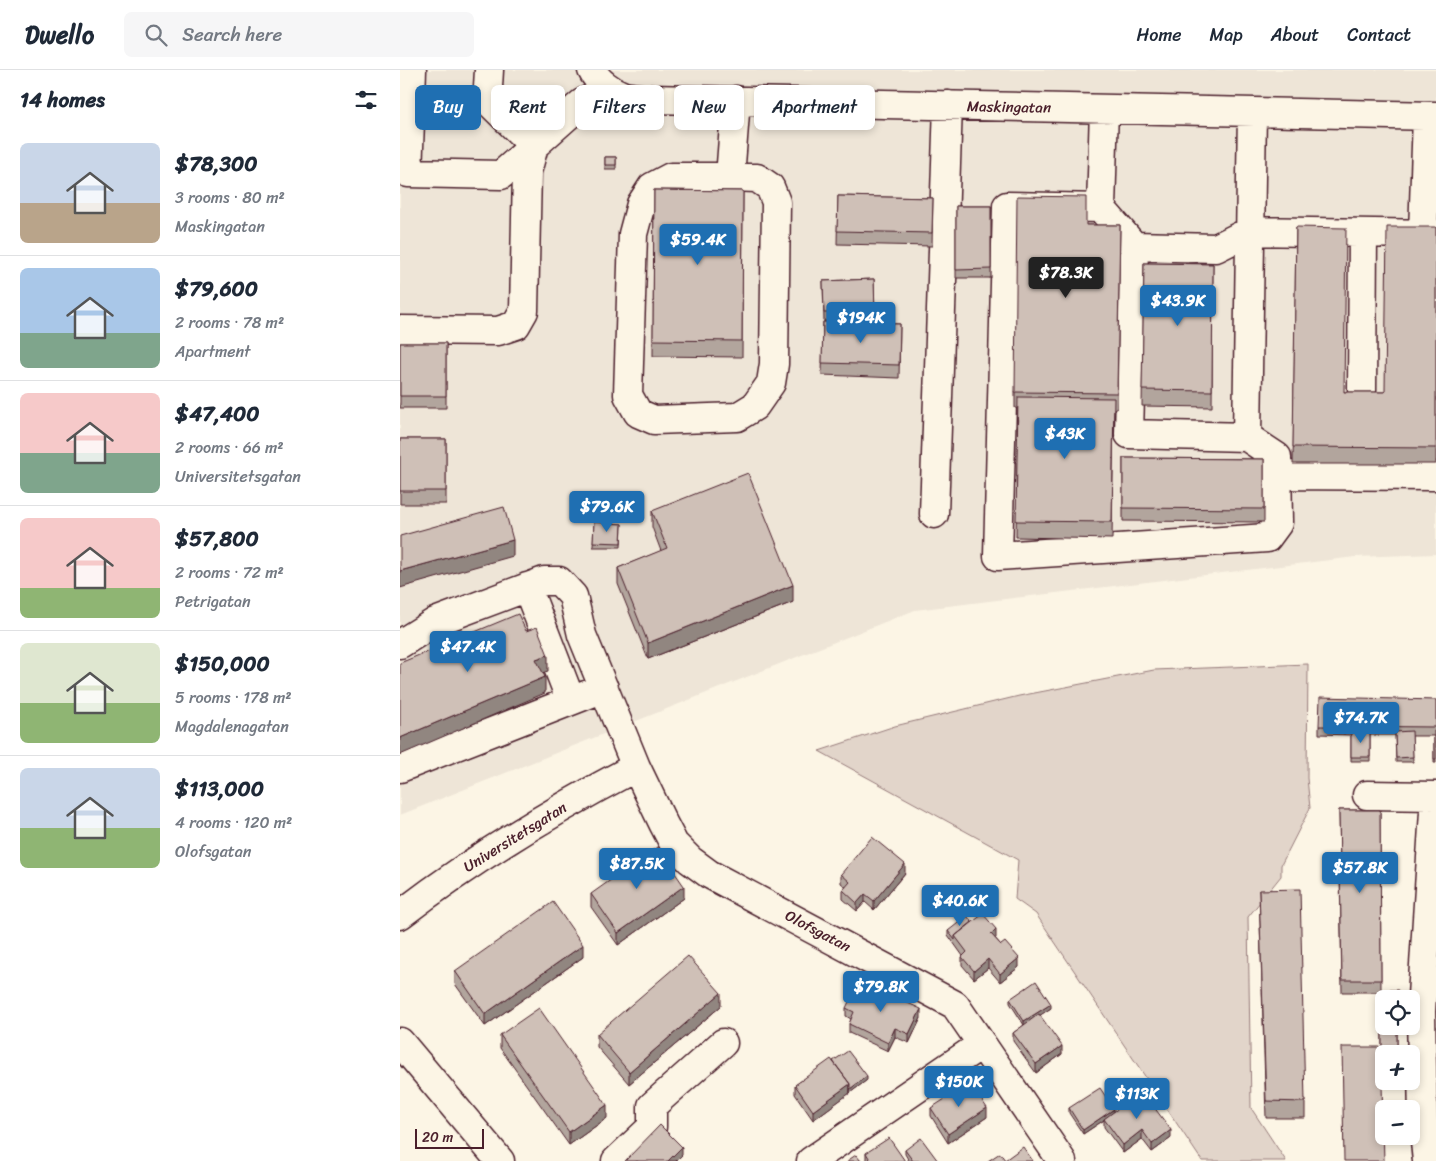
<!DOCTYPE html>
<meta charset="utf-8">
<style>
:root{--surface:#fff;--page:#f6f6f7;--text:#1f2937;--muted:#747a83;--line:#e0e1e3;--accent:#1f6fb2}
body{margin:0;font-family:Sriracha,sans-serif;background:var(--page);color:var(--text);height:100vh;display:flex;flex-direction:column;font-size:19px;white-space:nowrap}
*{box-sizing:border-box;margin:0}
p{font-size:16px;color:var(--muted)}
.icon{flex:none;width:28px;height:28px;fill:none;stroke:currentColor;stroke-width:2;stroke-linecap:round;stroke-linejoin:round}
.map{position:relative;flex:1;overflow:hidden}
.sheet{display:flex;flex-direction:column;background:var(--surface);width:400px}
.sheet>*{flex:none}
.top-card{position:absolute;left:15px;top:15px;width:475px;height:45px;display:flex;gap:10px}
.controls{position:absolute;left:975px;top:920px;display:grid;gap:10px}
.controls a{display:grid;place-items:center;width:45px;height:45px;border-radius:8px;background:var(--surface);box-shadow:0 2px 8px #0003;font-size:25px}
.scale{position:absolute;left:15px;bottom:12px;width:69px;box-sizing:border-box;padding-left:5px;border:2px solid #4a1f2b;border-top:0;font-size:14px;line-height:18px;white-space:nowrap;color:#4a1f2b;-webkit-text-stroke:4px #fcf5e5;paint-order:stroke}
.price{position:absolute;translate:-50% -42px;padding:0 11px;border-radius:5px;background:var(--accent);color:#fff;font-size:16px;line-height:32px;filter:drop-shadow(0 1px 2px #0008)}
.price::after{content:'';position:absolute;left:50%;top:30px;width:15px;height:11px;margin-left:-8px;background:inherit;clip-path:polygon(0 0,100% 0,50% 100%)}
.price.selected{background:#222;color:#fff}
ul{padding:0;list-style:none}
li{display:flex;align-items:center;gap:15px;height:125px;padding:0 20px}
li+li{border-top:1px solid var(--line)}
li span{display:grid;place-items:center;flex:none;width:140px;height:100px;border-radius:8px;color:#555}
li>.icon{margin-inline-start:auto}
span .icon{width:60px;height:60px;fill:#fffc;stroke-width:1}
li b{font-size:21px}
h2{display:flex;justify-content:space-between;align-items:center;height:60px;padding:0 20px;font-size:21px}
.pill{padding:0 18px;border-radius:8px;background:var(--surface);box-shadow:0 2px 8px #0003;font-size:18px;line-height:45px}
.pill.selected{background:var(--accent);color:#fff}
header{display:flex;align-items:center;gap:30px;box-sizing:border-box;height:70px;padding:0 25px;background:var(--surface);border-bottom:1px solid var(--line)}
header strong{font-size:24px}
nav{display:flex;gap:28px;margin-inline-start:auto;font-size:18px}
.search{width:350px;height:45px;background:var(--page);display:flex;align-items:center;gap:12px;box-sizing:border-box;padding:0 18px;border-radius:8px;color:var(--muted);font-size:19px}
main{display:flex;flex:1;min-height:0}
.map>svg:first-child{display:block}
</style>
<header>
<strong>Dwello</strong>
<div class="search"><svg class="icon" aria-label="search" viewBox="0 0 24 24"><circle cx="10" cy="10" r="6"/><path d="M15 15l6 6"/></svg>Search here</div>
<nav><a>Home</a><a>Map</a><a>About</a><a>Contact</a></nav>
</header>
<main>
<section class="sheet">
<h2>14 homes<svg class="icon" aria-label="filters" viewBox="0 0 24 24"><path d="M4 7h16M4 17h16"/><circle cx="9" cy="7" r="2"/><circle cx="15" cy="17" r="2"/></svg></h2>
<ul>
<li><span style="background:linear-gradient(#c9d6e8 60%,#b9a48a 0)"><svg class="icon" aria-label="home" viewBox="0 0 24 24"><path d="M3 11l9-7 9 7M6 9v11h12V9"/></svg></span><div><b>$78,300</b><p>3 rooms · 80 m²</p><p>Maskingatan</p></div></li>
<li><span style="background:linear-gradient(#a9c7e8 65%,#7fa58c 0)"><svg class="icon" aria-label="home" viewBox="0 0 24 24"><path d="M3 11l9-7 9 7M6 9v11h12V9"/></svg></span><div><b>$79,600</b><p>2 rooms · 78 m²</p><p>Apartment</p></div></li>
<li><span style="background:linear-gradient(#f6c9c9 60%,#7fa58c 0)"><svg class="icon" aria-label="home" viewBox="0 0 24 24"><path d="M3 11l9-7 9 7M6 9v11h12V9"/></svg></span><div><b>$47,400</b><p>2 rooms · 66 m²</p><p>Universitetsgatan</p></div></li>
<li><span style="background:linear-gradient(#f6c9c9 70%,#8fb573 0)"><svg class="icon" aria-label="home" viewBox="0 0 24 24"><path d="M3 11l9-7 9 7M6 9v11h12V9"/></svg></span><div><b>$57,800</b><p>2 rooms · 72 m²</p><p>Petrigatan</p></div></li>
<li><span style="background:linear-gradient(#dfe7d0 60%,#8fb573 0)"><svg class="icon" aria-label="home" viewBox="0 0 24 24"><path d="M3 11l9-7 9 7M6 9v11h12V9"/></svg></span><div><b>$150,000</b><p>5 rooms · 178 m²</p><p>Magdalenagatan</p></div></li>
<li><span style="background:linear-gradient(#c9d6e8 60%,#8fb573 0)"><svg class="icon" aria-label="home" viewBox="0 0 24 24"><path d="M3 11l9-7 9 7M6 9v11h12V9"/></svg></span><div><b>$113,000</b><p>4 rooms · 120 m²</p><p>Olofsgatan</p></div></li>
</ul>
</section>
<div class="map">
<svg width="1036" height="1091" viewBox="0 0 1036 1091">
<rect width="100%" height="100%" fill="#fcf5e5"/>
<filter id="ink" filterUnits="userSpaceOnUse"><feTurbulence type="fractalNoise" baseFrequency=".02" numOctaves="2"/><feDisplacementMap in="SourceGraphic" scale="10" xChannelSelector="R" yChannelSelector="G"/><feConvolveMatrix kernelMatrix="1 2 1 2 8 2 1 2 1" color-interpolation-filters="sRGB"/></filter>
<g filter="url(#ink)">
<path fill="#eee5d7" d="M0,0H1036V484L955,487L515,540L0,745Z"/>
<path fill="#e2d5ca" stroke="#967a7a" d="M908,594L907,708L910,738L881,795V806L848,847L851,1038L886,1091H802L636,844L615,829L618,790L419,681L495,656L619,626L754,600Z"/>
<g fill="none" stroke-linecap="round" stroke-linejoin="round">
<g stroke="#4a1f2b" stroke-width="31">
<path id="minor" d="M12,0L8,103L101,105L182,33L210,19
M192,0C197,11 212,22 224,26C231,28 241,28 249,29L1036,46
M704,39L701,138L734,176L729,364L847,367L852,42
M330,107L357,108L370,117L376,132L374,294L371,313L355,336L337,347L254,350L238,343L228,325L233,164L241,134L252,117L271,107H330L336,30
M701,138L607,136L598,486L867,468L878,453L877,387L847,367
M1023,164L1027,46
M734,176L816,178L850,161L1036,164
M0,260L98,261L116,255L124,241L127,102L134,76L92,35L88,17L89,0
M962,322L963,163
M877,405L1036,406
M534,444L548,35
M127,517L171,631
M0,574L35,552L144,511H159L173,526L182,565L236,697L263,753L274,774L290,790L309,804L555,935L662,1091
M0,698L204,618
M967,725L1036,726
M0,845C74,788 154,740 236,697
M0,972L100,1091
M216,1091L252,1057V1036L323,973
M411,1091L582,974
M1027,1091L1023,1052L1021,941L1035,726"/>
</g>
<use href="#minor" stroke="#fcf5e5" stroke-width="28"/>
</g>
<path fill="#b2a59d" stroke="#4a1f2b" d="M205,87H216V99H205Z
M254,120L343,121L342,287L253,286Z
M438,126L533,128L532,176L437,174Z
M556,136H591V208H556Z
M686,155H720L717,339H714L712,469L616,467L618,338H615V322Z
M896,157L944,322H985L1036,157V394H893Z
M744,193L813,194L812,337L742,336Z
M474,209L475,250L424,251L423,211Z
M423,252L500,254L499,308L422,305Z
M0,273H46V338H0Z
M0,369H46V434H0Z
M723,388L864,389V452L723,451Z
M252,441L393,532L248,589L218,514V498L261,481L252,457Z
M194,452L222,454L221,477H193Z
M1036,630V693H1034V666H1012L1013,692H996L995,665H970V691H951V665L919,664V656Z
M939,740H980L981,922H942Z
M505,803L474,840L465,832L457,841L443,829V820L446,817L441,813V804Z
M859,820L905,1032V1048H866Z
M191,824L284,828L218,875L191,837Z
M572,852L596,868H595L619,897L600,912L588,898L574,909L562,895V887L563,886L548,865V861Z
M183,887L85,956L55,914V901Z
M610,929L651,938L640,945L662,984L636,1003L613,971V963L624,955L610,933Z
M321,936L229,1014L197,977V964Z
M446,938L521,948L509,973L495,967L488,981L449,963V954L451,949L446,946Z
M982,959H997V984H982Z
M100,965L207,1048L169,1075L100,978Z
M433,991L467,1010L413,1050L395,1024V1015Z
M531,1038L587,1047L548,1073L531,1046Z
M669,1038L714,1041L771,1068L752,1082L742,1069L723,1083L704,1057V1050L683,1064L669,1043Z
M505,1080L538,1091H509L505,1084Z
M466,1083L505,1091H466Z"/>
<path fill="#918680" stroke="#4a1f2b" d="M113,470V486L0,518V501Z
M393,515V532L248,589V573Z
M148,585V601L136,605V589Z
M145,607V623L0,685V668Z
M505,794V803L474,840V831Z
M284,816V828L218,875V863Z
M465,824V832L457,841V833Z
M596,859V868L591,872V864Z
M183,875V887L85,956V944Z
M619,888V897L600,912V904Z
M588,889V898L574,909V901Z
M321,923V936L229,1014V1002Z
M651,934V938L624,956V951Z
M521,939V948L509,973V964Z
M495,958V967L488,981V973Z
M662,976V984L636,1003V994Z
M467,1006V1010L450,1023V1019Z
M450,1014V1023L413,1050V1041Z
M207,1035V1048L169,1075V1062Z
M587,1038V1047L548,1073V1064Z
M714,1039V1044L704,1049V1050L683,1064V1060Z
M742,1060V1069L723,1083V1075Z
M771,1060V1068L752,1082V1074Z
M282,1077V1085L276,1091H268Z"/>
<path fill="#cfc0b7" stroke="#4a1f2b" d="M205,87H216V95H205Z
M254,120L343,121L342,271L253,270Z
M438,126L533,128L532,163L437,161Z
M617,126L686,127V155H720L717,323L615,322Z
M556,136H591V199L556,200Z
M896,157L946,158L944,322H985L987,157H1036V378L893,377Z
M744,193L813,194L812,321L742,320Z
M474,209L475,242L424,243L423,211Z
M423,252L500,254L499,295L422,293Z
M0,273H46V326H0Z
M618,327L714,328L712,452L616,451Z
M0,369H46V421H0Z
M723,388L864,389V439L723,438Z
M348,403L393,515L248,573L218,498L267,478L252,441Z
M104,437L113,470L0,501V466Z
M194,452L222,454L221,473L193,472Z
M118,544L126,561L137,557L148,585L136,589L145,607L0,668V593Z
M920,627L1036,630V657L919,656Z
M951,661H970V687H951Z
M1012,661L1013,687L996,688L995,662Z
M1034,661H1036V689H1034Z
M939,740H980L981,910H942Z
M472,767L505,794L474,831L465,824L457,833L443,820L450,812L441,804Z
M257,777L284,816L218,863L191,824Z
M900,819L905,1032L866,1031L859,820Z
M153,832L183,875L85,944L55,901Z
M583,844L596,859L591,864L601,875L605,872L619,888L600,904L588,889L574,901L562,887L567,882L555,866Z
M567,846L572,852L555,866V870L548,861Z
M288,886L321,923L229,1002L197,964Z
M459,911L521,939L509,964L495,958L488,973L449,954L454,942L446,938Z
M636,911L651,934L624,951L610,929Z
M982,920H998V929H984V939H982Z
M139,938L207,1035L169,1062L100,965Z
M639,944L662,976L636,994L613,963Z
M982,959H997V980H982Z
M942,977H981L984,1091H944Z
M448,981L467,1006L450,1019V1014L433,991Z
M431,989L450,1014L413,1041L395,1015Z
M570,1013L587,1038L548,1064L531,1038Z
M700,1018L714,1039L683,1060L669,1038Z
M742,1021L771,1060L752,1074L742,1060L723,1075L704,1049Z
M260,1055L282,1077L268,1091H225Z
M489,1068L505,1091H471L466,1083Z
M521,1068L538,1091H513L505,1080Z
M623,1077L633,1091H588L600,1083L605,1090Z
M456,1085L461,1091H447Z"/>
</g>
<g text-anchor="middle" stroke-width="5" stroke-linejoin="round" paint-order="stroke">
<g font-size="15" fill="#4a1f2b" stroke="#fcf5e5">
<text transform="translate(609 37) rotate(1)" y="5">Maskingatan</text>
<text transform="translate(115 767) rotate(-32)" y="5">Universitetsgatan</text>
<text transform="translate(418 861) rotate(28)" y="5">Olofsgatan</text>
</g>
</g>
</svg>
<div class="controls">
<a><svg class="icon" aria-label="locate" viewBox="0 0 24 24"><circle cx="12" cy="12" r="6"/><path d="M12 2v4M12 18v4M2 12h4M18 12h4"/></svg></a>
<a>+</a>
<a>−</a>
</div>
<div class="scale">20 m</div>
<b class="price" style="left:298px;top:196px">$59.4K</b>
<b class="price selected" style="left:666px;top:229px">$78.3K</b>
<b class="price" style="left:778px;top:257px">$43.9K</b>
<b class="price" style="left:461px;top:274px">$194K</b>
<b class="price" style="left:665px;top:390px">$43K</b>
<b class="price" style="left:207px;top:463px">$79.6K</b>
<b class="price" style="left:68px;top:603px">$47.4K</b>
<b class="price" style="left:961px;top:674px">$74.7K</b>
<b class="price" style="left:237px;top:820px">$87.5K</b>
<b class="price" style="left:960px;top:824px">$57.8K</b>
<b class="price" style="left:560px;top:857px">$40.6K</b>
<b class="price" style="left:481px;top:943px">$79.8K</b>
<b class="price" style="left:559px;top:1038px">$150K</b>
<b class="price" style="left:737px;top:1050px">$113K</b>
<div class="top-card">
<a class="pill selected">Buy</a>
<a class="pill">Rent</a>
<a class="pill">Filters</a>
<a class="pill">New</a>
<a class="pill">Apartment</a>
</div>
</div>
</main>
